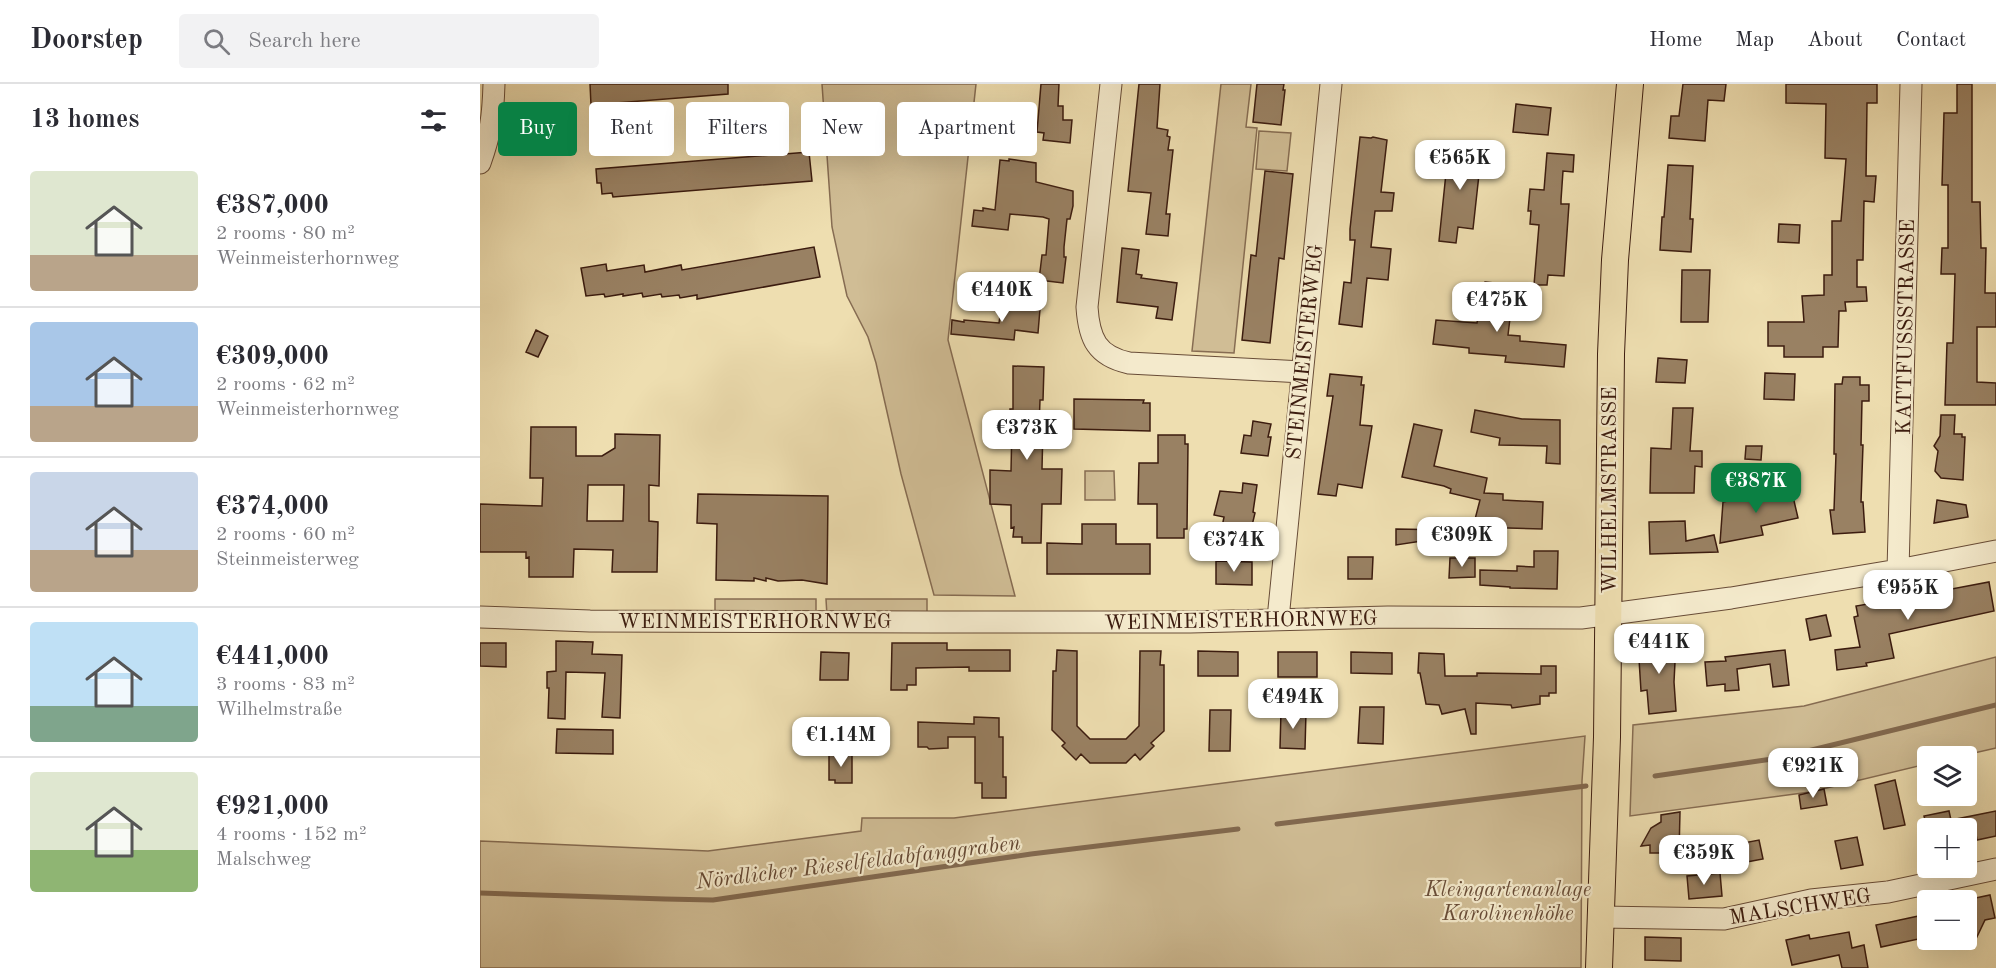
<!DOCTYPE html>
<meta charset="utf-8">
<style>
:root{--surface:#fff;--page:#f2f2f3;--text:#2b2b33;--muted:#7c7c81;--line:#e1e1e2;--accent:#0b8043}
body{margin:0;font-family:"Old Standard TT",serif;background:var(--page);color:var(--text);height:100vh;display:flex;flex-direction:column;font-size:22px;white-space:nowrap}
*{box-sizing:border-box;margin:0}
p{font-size:20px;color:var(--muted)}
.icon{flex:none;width:33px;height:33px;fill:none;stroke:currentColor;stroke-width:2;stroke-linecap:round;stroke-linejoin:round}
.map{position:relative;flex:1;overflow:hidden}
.drawer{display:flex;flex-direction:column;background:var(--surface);width:480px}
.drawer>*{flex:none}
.top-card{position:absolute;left:18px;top:18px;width:570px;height:54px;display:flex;gap:12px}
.controls{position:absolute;left:1437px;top:662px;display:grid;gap:12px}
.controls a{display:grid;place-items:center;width:60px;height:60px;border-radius:6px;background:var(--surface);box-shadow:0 6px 24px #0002;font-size:30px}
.price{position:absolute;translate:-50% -51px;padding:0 14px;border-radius:12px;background:#fff;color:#222;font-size:20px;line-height:39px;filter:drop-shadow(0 2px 3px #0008)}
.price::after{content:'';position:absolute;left:50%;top:36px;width:18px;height:14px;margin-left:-9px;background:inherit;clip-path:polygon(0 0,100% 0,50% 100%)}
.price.selected{background:var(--accent);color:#fff}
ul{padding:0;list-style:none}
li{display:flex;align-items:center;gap:18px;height:150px;padding:0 30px}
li+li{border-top:2px solid var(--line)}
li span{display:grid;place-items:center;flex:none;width:168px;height:120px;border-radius:6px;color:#555}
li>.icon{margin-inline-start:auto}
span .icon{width:72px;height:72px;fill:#fffc;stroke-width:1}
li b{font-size:26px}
h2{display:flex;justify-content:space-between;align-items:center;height:72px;padding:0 30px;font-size:26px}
.chip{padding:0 21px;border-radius:6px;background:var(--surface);box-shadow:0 6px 24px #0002;font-size:21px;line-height:54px}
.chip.selected{background:var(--accent);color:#fff}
header{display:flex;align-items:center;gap:36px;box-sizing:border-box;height:84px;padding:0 30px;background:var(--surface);border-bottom:2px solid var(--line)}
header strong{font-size:28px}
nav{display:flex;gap:33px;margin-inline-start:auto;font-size:21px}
.search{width:420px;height:54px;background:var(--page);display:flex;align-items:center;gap:15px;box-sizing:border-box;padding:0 21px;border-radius:6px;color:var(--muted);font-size:22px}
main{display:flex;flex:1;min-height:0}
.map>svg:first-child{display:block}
</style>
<header>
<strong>Doorstep</strong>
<div class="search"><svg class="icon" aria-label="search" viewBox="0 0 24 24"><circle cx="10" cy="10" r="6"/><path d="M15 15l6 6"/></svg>Search here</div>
<nav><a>Home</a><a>Map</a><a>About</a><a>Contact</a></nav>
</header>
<main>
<section class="drawer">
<h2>13 homes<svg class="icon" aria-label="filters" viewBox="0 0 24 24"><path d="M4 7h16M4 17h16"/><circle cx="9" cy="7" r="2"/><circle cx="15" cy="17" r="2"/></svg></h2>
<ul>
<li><span style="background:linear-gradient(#dfe7d0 70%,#b9a48a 0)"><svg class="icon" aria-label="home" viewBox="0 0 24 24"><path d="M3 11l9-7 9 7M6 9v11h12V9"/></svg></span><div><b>€387,000</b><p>2 rooms · 80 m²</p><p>Weinmeisterhornweg</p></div></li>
<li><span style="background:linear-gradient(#a9c7e8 70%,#b9a48a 0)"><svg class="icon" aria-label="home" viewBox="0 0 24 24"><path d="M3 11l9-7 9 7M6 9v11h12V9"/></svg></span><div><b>€309,000</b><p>2 rooms · 62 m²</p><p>Weinmeisterhornweg</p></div></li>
<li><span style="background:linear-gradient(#c9d6e8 65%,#b9a48a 0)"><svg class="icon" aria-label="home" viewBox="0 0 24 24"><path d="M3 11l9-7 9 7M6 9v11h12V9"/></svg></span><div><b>€374,000</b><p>2 rooms · 60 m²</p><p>Steinmeisterweg</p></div></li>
<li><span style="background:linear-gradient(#bfe0f5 70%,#7fa58c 0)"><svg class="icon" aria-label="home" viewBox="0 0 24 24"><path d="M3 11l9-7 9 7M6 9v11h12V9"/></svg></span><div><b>€441,000</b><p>3 rooms · 83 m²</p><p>Wilhelmstraße</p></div></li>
<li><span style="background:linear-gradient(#dfe7d0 65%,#8fb573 0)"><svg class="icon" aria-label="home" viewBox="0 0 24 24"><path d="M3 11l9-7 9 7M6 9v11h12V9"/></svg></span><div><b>€921,000</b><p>4 rooms · 152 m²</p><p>Malschweg</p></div></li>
</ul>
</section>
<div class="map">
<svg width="1516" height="884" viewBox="0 0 1516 884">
<rect width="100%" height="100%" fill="#eedeb0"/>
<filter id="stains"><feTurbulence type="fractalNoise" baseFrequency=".00333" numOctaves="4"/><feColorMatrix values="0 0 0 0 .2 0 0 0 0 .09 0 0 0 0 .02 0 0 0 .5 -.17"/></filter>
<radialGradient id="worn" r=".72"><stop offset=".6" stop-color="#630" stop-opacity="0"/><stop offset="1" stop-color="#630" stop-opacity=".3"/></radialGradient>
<path fill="#d0bd95" stroke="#866c52" stroke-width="1.5" d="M342,0H496L468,256L535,512L454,511L421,390L396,279L388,253L367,212L352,143Z
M741,0H771L766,43L777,44L754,269L712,267Z
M779,47L811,49L807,87L776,85Z
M605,387H634L635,416H605Z
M235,515H336V532H235Z
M346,515H447V532H347Z
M1516,573V664L1481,672H1448L1447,680L1330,708L1150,732L1153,641L1324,622Z
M1105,652L1102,697L1101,884H0V757L228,767L381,747L382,734H474Z"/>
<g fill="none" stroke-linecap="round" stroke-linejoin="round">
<path stroke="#82694f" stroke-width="5" d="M1175,692L1299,674L1516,621
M797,740L1106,702
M0,809L185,815L233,816L551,770L758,745"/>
</g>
<path fill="#998163" stroke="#3c1c0f" stroke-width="1.5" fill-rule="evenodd" d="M110,0H248V10L111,21Z
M561,0H579L578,22H583V36H592L590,59L563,56L564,49L557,48Z
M659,0H680L677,44L688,46L687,52L690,53L688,66H693L686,130H690L688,152L666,150L671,109L648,107Z
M777,0H804L803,6H805L801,41L773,38Z
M1203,0H1246L1244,17L1228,16L1225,57L1189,54L1191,32H1199Z
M1306,0H1397V19H1387L1386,92H1396L1394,118L1384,117L1383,176H1377V203H1386L1387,217L1365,218L1366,227H1359L1358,263H1343V273H1304V262H1288V238H1324L1322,212L1344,211V191H1352V137H1361L1366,75L1345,74L1346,20L1306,19Z
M1477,0H1492V118H1500L1501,164H1506L1505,209H1516V243H1497V298L1516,299V321H1465L1467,259H1473L1475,190H1461L1462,164H1468V101H1462L1464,29H1477Z
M1036,20L1071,24L1068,51L1033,48Z
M880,53L891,54L893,53L907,56L901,108L914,109L912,127H895L891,163L911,165L908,196L887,194L882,243L859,240L864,198L871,199L875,156H870V145Z
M969,60L1002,63L993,145L978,143L976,159L959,157Z
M329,68L332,97L133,113L132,109L122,110L121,99H117L116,85Z
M1067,69L1094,71L1093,88L1083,87L1081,116V120H1089L1084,192L1068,191L1067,201H1054L1059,141L1050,140L1051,127H1048L1050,105L1064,106Z
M529,75L556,79V98L593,107V122L590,135H587L584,163V173H586L583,199L559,196L562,171H566L569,135L563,133L530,130L528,146L492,142L494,126L503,127V124L515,126L520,76L529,77Z
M1188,81L1213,82L1210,135H1213L1211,168L1180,166L1182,133H1184Z
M785,87L813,90L804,175L799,174L790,259L762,256L771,171L776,172Z
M1299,140L1320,141L1319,159L1298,158Z
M334,163L340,193L217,215V211L200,214L199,211L182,213L181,210L163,213L162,209L143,212V210L125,213L124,210L106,212L101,184L126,180L127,187L164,181L165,188L201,181L202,186Z
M642,164L659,166L656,190L662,191L661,194L697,199L692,236L676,234L678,223L637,218Z
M1202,186H1230L1228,238H1201Z
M1005,198L1034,201L1028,251L1040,252V257L1086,261L1084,283L1025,278L1026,272L989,269V264L953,260L956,236L997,239Z
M522,217L538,219L537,222L560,225L558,249L535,246L534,256L471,250L472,236L484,238V236L519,239Z
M56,246L68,252L58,273L46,268Z
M1178,274L1207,276L1205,299L1176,298Z
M533,282L564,283L563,316H560L559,343H563L562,385H582L581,420H562L561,459H542V453H533L534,443L531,444V421L510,420V386L531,387L532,340H530V325H533Z
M1285,289L1315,290L1314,316L1284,315Z
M850,290L882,293L881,301H884L880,341L892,342L882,404L858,400L856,412L838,410L853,312H847Z
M1363,293H1380V301H1389V317H1382L1381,361H1383L1381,418H1383L1385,448L1353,450L1350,426H1354L1356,370H1354L1355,300H1362Z
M594,315L664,316L663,319H670V347L594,345Z
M1193,324H1213L1210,367H1222V383L1215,382L1214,409H1170L1171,364L1191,365Z
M995,326L1042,335L1080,336V380L1066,379L1067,362L1019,361L1020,354L991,348Z
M1461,331H1475L1474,350H1482V353H1485L1483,396L1461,394L1455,387L1458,367L1454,362L1460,352Z
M773,337L791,340L788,353H791L788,372L761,369L764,351L771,352Z
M934,340L962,346L954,382L1007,394L1004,409L1023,410V416L1063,418L1062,445L993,443L1000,416L970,409L971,405L964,402L922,393Z
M51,343H96V372H122L135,364V350L180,351L179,402L169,401V437L178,438L177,488H132L133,466L94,465L93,493H49V473L46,474V468H0V420L62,422L63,394H50ZM108,401H144L143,437H107Z
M678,351H705V360H708L707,445H704V454H677V420H658L659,379H678Z
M1266,362H1282L1281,376L1265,375Z
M763,399L777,401L773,428L775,429L770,450L742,443L744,433L734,431L740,407L762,409Z
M1311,404L1318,434L1281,442L1283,451L1240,459L1243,418Z
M218,410L348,412L347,500L322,496L298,497L286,494V497L274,494V497L236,496L237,440L217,439Z
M1457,416L1486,421L1488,433L1454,439Z
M1205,437L1206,457L1234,451L1238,468L1170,470L1169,438Z
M602,440H636V460H670V490H567V459L602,460Z
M916,445L968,446V453L916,461Z
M1054,467H1078L1077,505L1030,504V503L1000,501V486L1037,487V482L1054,483Z
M868,473H893L892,495H868Z
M970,474H995V493L969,494Z
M736,477L772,478V501L736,500Z
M1509,498L1514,527L1409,550L1414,574L1386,579L1387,582L1357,586L1355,566L1380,563L1374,533L1378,532L1376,522L1439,511L1441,519L1467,513L1466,506Z
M1346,531L1351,552L1330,556L1326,535Z
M76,557L113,558L112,570L142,571L140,634L122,633L125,589L86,588L85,635L68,634L69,604H67V588L76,587Z
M1196,557L1198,578H1195L1194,598L1196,627L1169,630L1167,606L1161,607L1158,559Z
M0,559H26V583L0,582Z
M412,559H467V566H530V587H489V583L436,584V601H427V606H411Z
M577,566L597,567V642L610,655H646L659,642L660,567H681L680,581H684V647L671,659L674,662L660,676L655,670L646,679H610L601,670L596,676L582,662L585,659L572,646L573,587H576Z
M1305,566L1309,601L1293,603L1290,580L1257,585L1259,606L1245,607V600L1227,602L1225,578L1246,577L1245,573Z
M718,567L758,568V592H718Z
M341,568L369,569L368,596H340Z
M798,568H837V593H798Z
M871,568L912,569V590L871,589Z
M939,569L964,570L965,592H997V589L1061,590V582H1076V609H1069V612H1060V620L1032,624L1031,621L996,619V650H991L985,625L962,630L959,621L946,620L940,589H938Z
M880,623H904L903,660L878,659Z
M730,626H751L750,667H729Z
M801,627L826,628L825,665L800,664Z
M494,633L519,634V653H523V693H526V714H502V699H495V653H468V664L449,665L447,663H438V638L494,640Z
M77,645L133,646V670L76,669Z
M349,669L372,670V699H355V696H349Z
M1415,696L1425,741L1404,745L1395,701Z
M1344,705L1347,721L1321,725L1319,711Z
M1469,727L1471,736L1516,727V752L1497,756L1495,744H1447L1444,732Z
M1200,728L1199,769H1170V761L1161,762L1171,744L1181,738V731Z
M1377,753L1383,781L1361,785L1355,757Z
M1279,756L1283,775L1261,779L1258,760Z
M1240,789L1242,812L1209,815L1207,792Z
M1510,811L1515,834L1505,836L1495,857L1486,816Z
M1448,830V853L1401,863L1396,841Z
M1369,848L1372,864L1384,861L1388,884H1362L1359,871L1312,881L1306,856L1329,851L1330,855Z
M1165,853L1201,854V877L1165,876Z"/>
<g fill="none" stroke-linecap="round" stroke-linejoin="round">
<g stroke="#684c37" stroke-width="23">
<path id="minor" d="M631,0L607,223C609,255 617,272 649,279L822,288
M0,79C11,48 13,32 14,0
M1418,486L1431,0
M0,533L110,537L453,538H710L908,533L1101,534L1251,514L1418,486L1516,467
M798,535L851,0
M1121,833L1244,835L1331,816L1408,808L1516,785"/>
</g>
<g stroke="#3c1c0f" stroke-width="28">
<path id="major" d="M1119,884L1127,653L1131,270L1135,176L1150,0"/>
</g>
<use href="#minor" stroke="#f4eacc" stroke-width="21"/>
<use href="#major" stroke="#eedeb0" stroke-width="26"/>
</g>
<g text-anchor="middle" stroke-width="4.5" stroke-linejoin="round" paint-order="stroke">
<g font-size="21" fill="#3c1c0f" stroke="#f4eacc">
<text transform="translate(1425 243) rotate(-89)" y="7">KATTFUSSSTRASSE</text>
<text transform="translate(824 268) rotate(-84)" y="7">STEINMEISTERWEG</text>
<text transform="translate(1129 406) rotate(-90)" y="7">WILHELMSTRASSE</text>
<text transform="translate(761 536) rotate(-1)" y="7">WEINMEISTERHORNWEG</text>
<text x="275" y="544">WEINMEISTERHORNWEG</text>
<text transform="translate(1320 822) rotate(-9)" y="7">MALSCHWEG</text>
</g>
<g font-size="21" font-style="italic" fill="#684c37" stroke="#f4eacc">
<text x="1028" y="812">Kleingartenanlage<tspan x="1028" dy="24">Karolinenhöhe</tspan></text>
</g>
<g font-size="22" font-style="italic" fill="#654934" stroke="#f4eacc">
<text transform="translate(378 777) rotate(-7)" y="8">Nördlicher Rieselfeldabfanggraben</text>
</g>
</g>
<rect width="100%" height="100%" filter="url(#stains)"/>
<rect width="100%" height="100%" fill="url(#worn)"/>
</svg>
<div class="controls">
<a><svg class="icon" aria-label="layers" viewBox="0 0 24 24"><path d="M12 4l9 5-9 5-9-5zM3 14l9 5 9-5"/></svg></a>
<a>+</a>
<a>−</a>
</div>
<b class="price" style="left:980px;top:107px">€565K</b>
<b class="price" style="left:522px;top:239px">€440K</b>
<b class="price" style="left:1017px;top:249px">€475K</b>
<b class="price" style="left:547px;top:377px">€373K</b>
<b class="price selected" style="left:1276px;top:430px">€387K</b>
<b class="price" style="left:982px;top:484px">€309K</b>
<b class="price" style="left:754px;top:489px">€374K</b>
<b class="price" style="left:1428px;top:537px">€955K</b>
<b class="price" style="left:1179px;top:591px">€441K</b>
<b class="price" style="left:813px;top:646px">€494K</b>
<b class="price" style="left:361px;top:684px">€1.14M</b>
<b class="price" style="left:1333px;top:715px">€921K</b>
<b class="price" style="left:1224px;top:802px">€359K</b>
<div class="top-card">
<a class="chip selected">Buy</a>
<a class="chip">Rent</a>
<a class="chip">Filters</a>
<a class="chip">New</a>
<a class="chip">Apartment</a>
</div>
</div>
</main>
